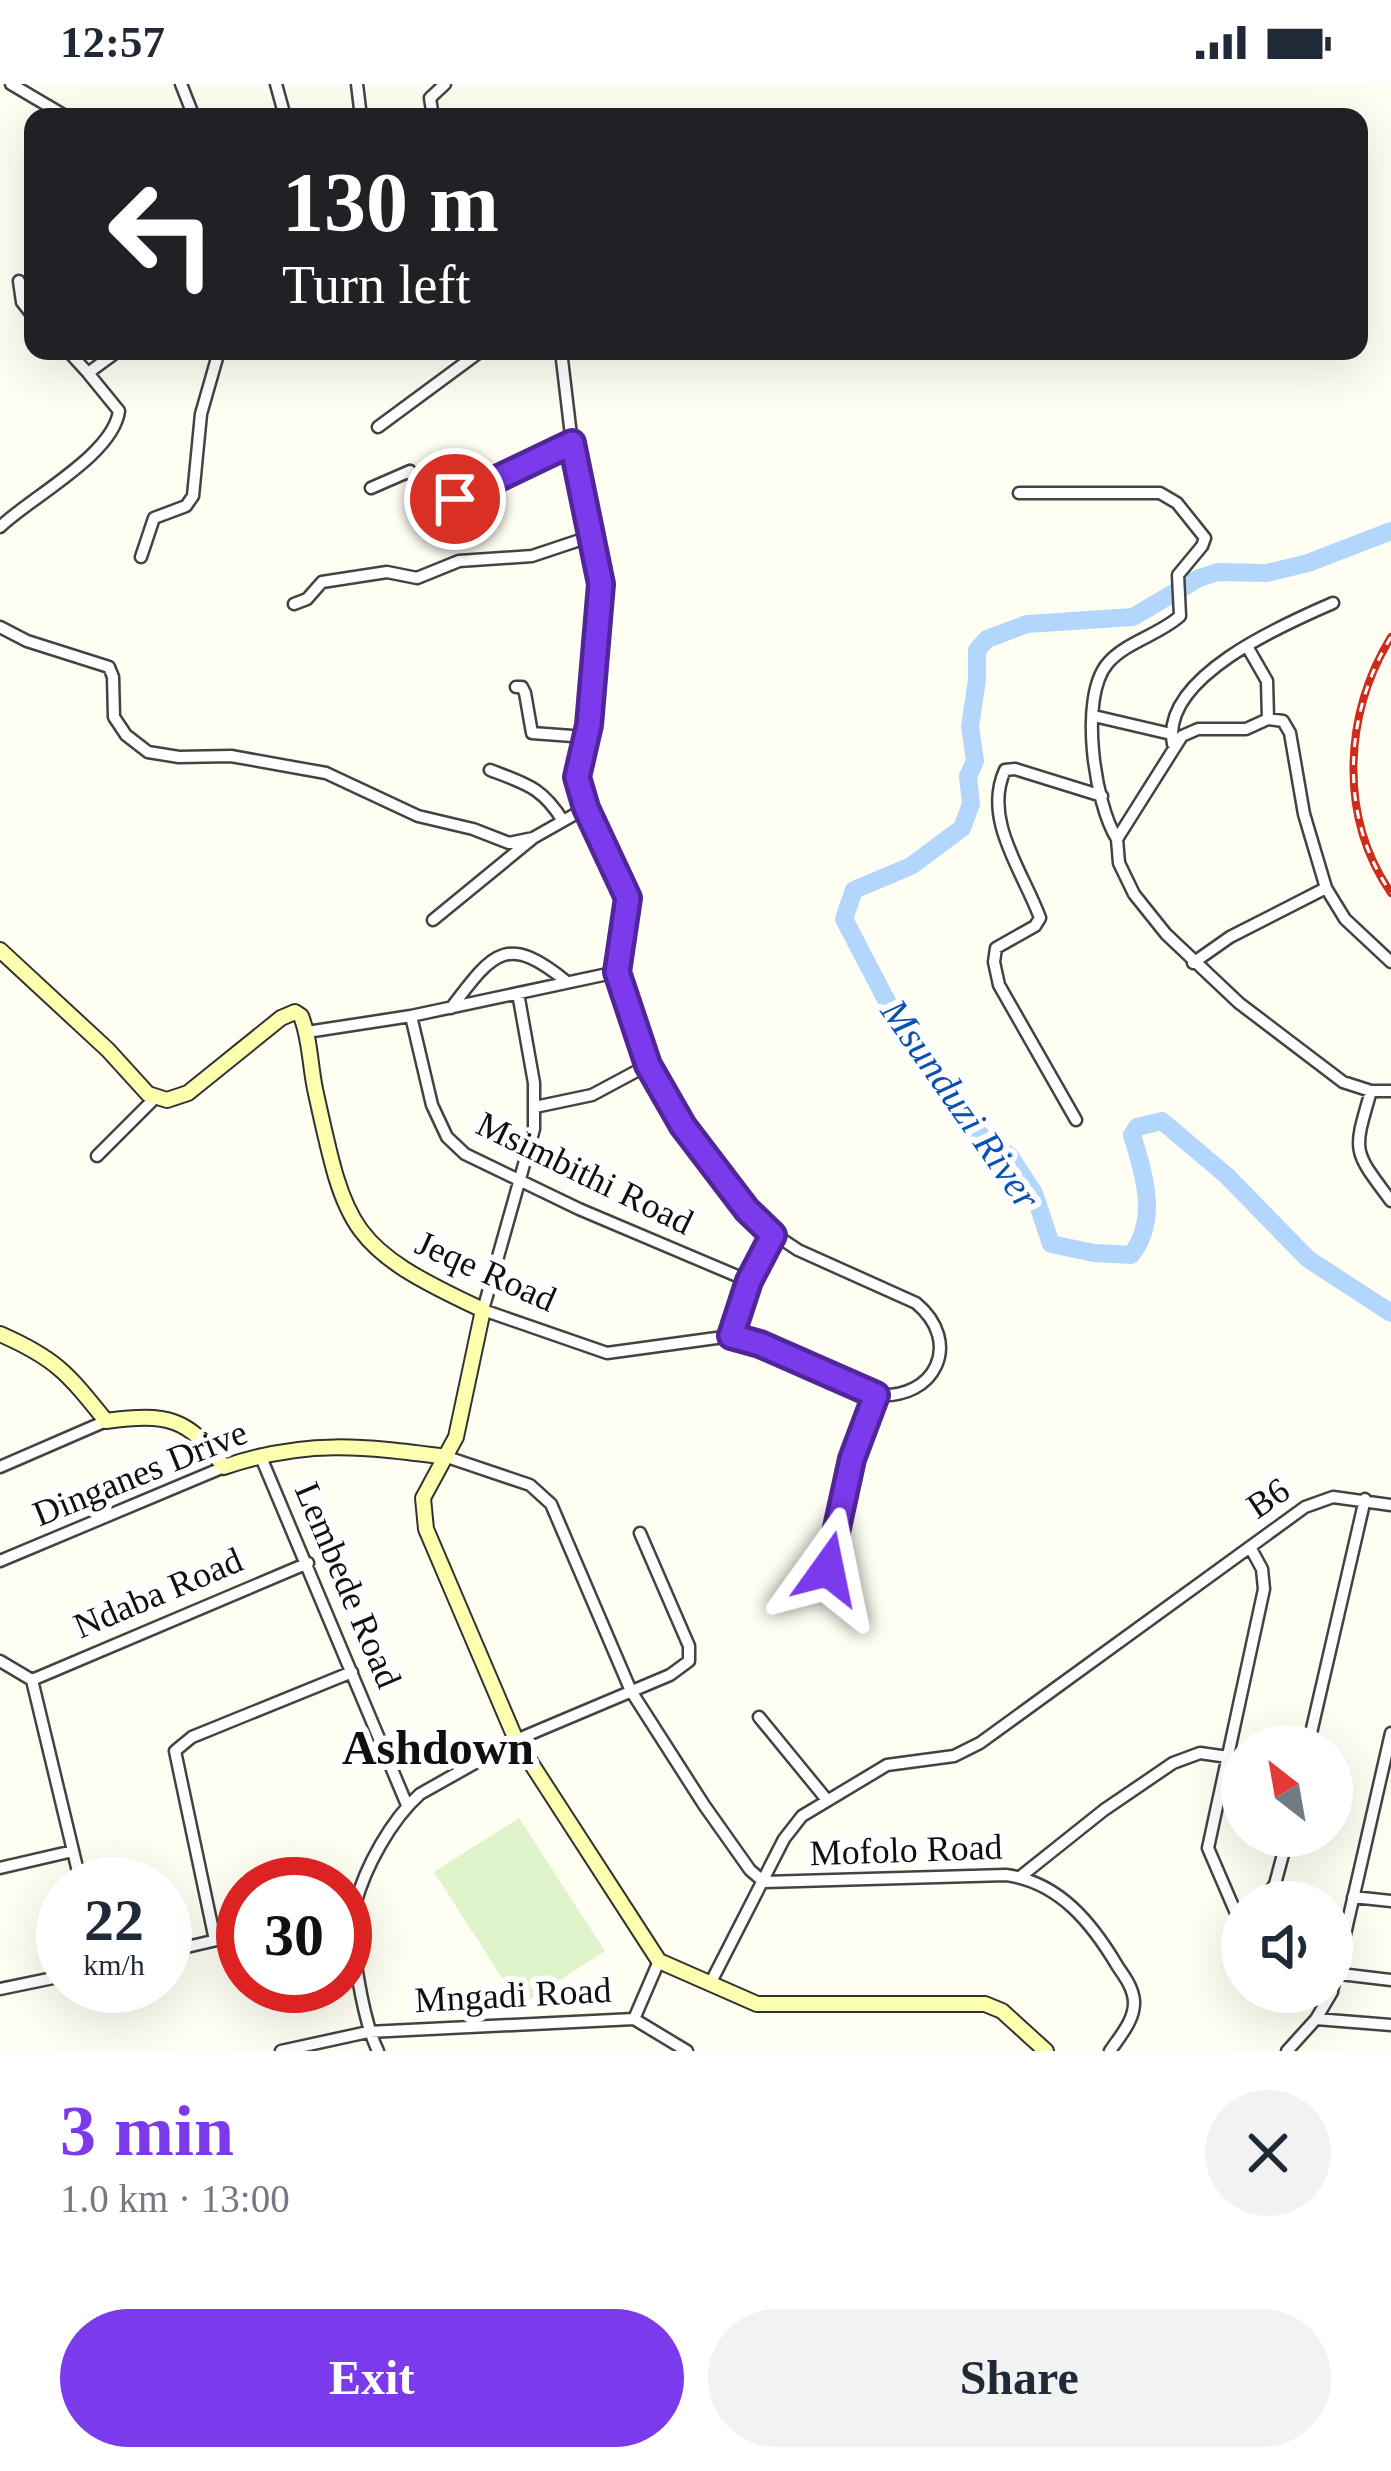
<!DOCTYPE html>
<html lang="en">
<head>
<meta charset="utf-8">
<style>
	:root { --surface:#fff; --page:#f2f2f3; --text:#1f2937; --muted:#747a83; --accent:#7c3aed }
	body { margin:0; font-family:Georgia,serif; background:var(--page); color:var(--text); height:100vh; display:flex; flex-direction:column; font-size:45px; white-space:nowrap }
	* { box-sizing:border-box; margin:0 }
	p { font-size:39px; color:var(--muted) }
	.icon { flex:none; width:66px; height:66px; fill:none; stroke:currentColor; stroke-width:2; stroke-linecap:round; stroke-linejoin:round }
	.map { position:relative; height:1967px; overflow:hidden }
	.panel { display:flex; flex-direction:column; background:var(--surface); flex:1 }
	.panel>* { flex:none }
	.top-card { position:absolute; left:24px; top:24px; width:1344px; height:252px; border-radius:24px; box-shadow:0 12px 48px #0002; background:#202124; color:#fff; overflow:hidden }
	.needle { width:78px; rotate:329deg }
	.tools { position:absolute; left:1221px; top:1641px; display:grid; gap:24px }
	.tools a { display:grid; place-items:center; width:132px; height:132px; border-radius:50%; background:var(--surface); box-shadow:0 12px 48px #0002; font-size:60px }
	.speed { position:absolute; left:36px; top:1773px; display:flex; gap:24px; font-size:60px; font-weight:700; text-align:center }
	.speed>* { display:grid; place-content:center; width:156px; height:156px; border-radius:50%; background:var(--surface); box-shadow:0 12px 48px #0002; line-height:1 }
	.speed small { font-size:30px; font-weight:400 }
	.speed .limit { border:18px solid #d22; background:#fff; color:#111 }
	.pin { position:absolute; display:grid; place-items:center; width:102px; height:102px; color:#fff; margin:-51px; border:6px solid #fff; border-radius:50%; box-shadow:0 3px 12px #0007 }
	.me { position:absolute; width:132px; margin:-66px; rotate:12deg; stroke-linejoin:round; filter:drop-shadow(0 0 9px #0008) }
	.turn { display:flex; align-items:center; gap:42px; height:252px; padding:0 60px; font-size:54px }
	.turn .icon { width:156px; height:156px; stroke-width:2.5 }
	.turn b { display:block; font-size:84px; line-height:102px }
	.round { display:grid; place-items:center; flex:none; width:126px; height:126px; border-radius:63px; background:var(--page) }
	.head { display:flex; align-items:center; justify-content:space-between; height:204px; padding:0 60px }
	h1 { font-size:72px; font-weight:700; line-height:90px; color:var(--accent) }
	.cta { display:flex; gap:24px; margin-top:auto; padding:24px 60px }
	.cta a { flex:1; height:138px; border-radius:72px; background:var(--accent); color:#fff; font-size:48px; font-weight:700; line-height:138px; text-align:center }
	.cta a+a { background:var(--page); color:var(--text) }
	.status { display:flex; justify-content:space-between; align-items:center; height:84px; padding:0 60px; background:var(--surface); direction:ltr }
	.status svg { height:33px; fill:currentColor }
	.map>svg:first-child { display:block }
	.pitch { fill:#e0f4cb }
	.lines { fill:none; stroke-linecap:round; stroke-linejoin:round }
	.river { stroke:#b2d6fc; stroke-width:18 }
	.street-casing { stroke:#434343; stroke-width:15 }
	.secondary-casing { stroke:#323232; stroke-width:18 }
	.street { stroke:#fff; stroke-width:10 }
	.secondary { stroke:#fcffae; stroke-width:14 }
	.rail-casing { stroke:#ce2b1a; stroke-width:8 }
	.rail { stroke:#fff; stroke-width:3; stroke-dasharray:9; stroke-linecap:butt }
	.route-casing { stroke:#51269a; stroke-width:30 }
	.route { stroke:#7c3aed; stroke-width:21 }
	.labels { text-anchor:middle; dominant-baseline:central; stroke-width:12; stroke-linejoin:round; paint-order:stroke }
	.street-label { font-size:36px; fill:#101010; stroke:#fff }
	.water-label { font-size:39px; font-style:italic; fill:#0c51af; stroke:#fff }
	.district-label { font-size:48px; font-weight:bold; fill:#101010; stroke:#fff }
</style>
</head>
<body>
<div class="status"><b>12:57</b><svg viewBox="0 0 49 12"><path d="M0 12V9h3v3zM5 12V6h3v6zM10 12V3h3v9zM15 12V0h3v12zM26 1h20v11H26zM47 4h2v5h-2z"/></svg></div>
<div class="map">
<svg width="1391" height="1967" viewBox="0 0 1391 1967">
	<rect width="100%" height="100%" fill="#fffef3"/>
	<path class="pitch" d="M519 1734 605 1867 520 1922 434 1788Z"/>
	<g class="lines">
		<path class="river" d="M1391 447 1308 479 1267 489 1218 488 1199 494 1133 533 1027 540 987 555 977 566V596L970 642 975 677 968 692 971 720 962 744 911 782 854 806 844 835 903 948 917 961 979 1050 1009 1071 1034 1109 1051 1160 1094 1169 1131 1171C1159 1136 1144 1090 1132 1051L1137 1043 1162 1037 1227 1092 1308 1175 1391 1229"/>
		<defs>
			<path id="street" d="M11 0 67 33
				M181 0 194 33
				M276 0 285 33
				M357 0 361 33
				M433 33 430 14 445 0
				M19 197 22 218 33 232
				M68 267 88 289 118 267
				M561 267 577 402 600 486 589 641 577 693 586 724 628 814 617 888 643 967 698 1064 765 1144 798 1166 916 1219C963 1258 936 1316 876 1311L852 1375 828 1485
				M378 343 481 267
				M371 404 410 387 438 424 571 359
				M1019 409H1160L1177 419 1205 454 1202 462 1178 491 1180 532C1159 551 1126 558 1108 579 1078 613 1095 721 1117 755
				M0 443C31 413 113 371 119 327L88 289
				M141 473 154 434 186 422 193 412 201 330 219 267
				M294 520 307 515 322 498 387 488 417 494 459 477 532 472 592 452
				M0 543 27 557 109 583 113 593 114 633 126 651 148 668 179 673 231 672 326 689 418 732 473 745 509 759 533 754 586 724
				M1248 564 1267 597 1268 635
				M516 603H522L525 609 532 649 586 653
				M1094 632 1171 650
				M1173 660C1160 594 1282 541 1333 519
				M490 686C526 700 542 703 563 737
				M433 836 532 755
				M1391 878 1345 835 1326 804 1304 730 1290 649 1283 637 1268 635 1246 645H1198L1182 652 1117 755 1119 779 1134 810 1166 850 1239 919 1343 998 1371 1007H1391
				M1193 879 1230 853 1326 804
				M518 909 534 999V1045L483 1226 607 1269 731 1252 748 1255 876 1311
				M451 924C493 869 506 848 567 898
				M411 932 432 1021 447 1053 465 1070 579 1125 749 1197
				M307 948 411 932 617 888
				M1371 1007C1353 1069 1352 1065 1391 1117
				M535 1023 592 1011 648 981
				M1076 1036 999 901 994 878 996 864 1035 842 1040 834C1024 789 982 736 1005 686L1015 685 1102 712
				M97 1072 155 1014
				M731 1252 749 1197 773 1151
				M260 1371 407 1721
				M447 1373 530 1401 551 1420 631 1607 704 1721 750 1786 764 1798
				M0 1383 106 1337
				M0 1477 224 1383
				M0 1577 32 1596
				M32 1596 308 1479
				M32 1596 81 1800
				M759 1633 827 1716
				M1308 1662 1365 1415
				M0 1784 73 1767
				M1020 1793 1104 1726 1173 1679 1200 1669 1228 1673
				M764 1798 1006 1791C1059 1798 1092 1839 1118 1883 1125 1893 1133 1904 1134 1917 1135 1936 1120 1952 1110 1967
				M1353 1813 1391 1817
				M1263 1818 1275 1800 1288 1752
				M1242 1843 1208 1764 1264 1505 1262 1485 1250 1463
				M215 1856 175 1667 192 1653 352 1588
				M165 1868 243 1850
				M1332 1889 1391 1896
				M710 1900 784 1755 802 1732 887 1681 954 1672 980 1659 1305 1423 1333 1413 1391 1421
				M0 1905 63 1892
				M1332 1907 1391 1649
				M634 1935 659 1877
				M634 1935 687 1967
				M1316 1935 1391 1941
				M281 1967 368 1948 634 1935
				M378 1967C364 1939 347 1852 355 1821 365 1783 391 1736 420 1710L516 1656 670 1591 689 1577V1562L640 1449
				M1287 1967 1316 1935 1332 1908"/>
			<path id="secondary" d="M0 866 108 966 148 1010 167 1016 188 1009 281 934 295 928 301 932C310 954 310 981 315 1005 346 1147 348 1163 483 1226L456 1353 423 1414 426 1445 516 1656 659 1877 757 1920H985L1002 1927 1046 1967
				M0 1250C57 1275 68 1290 106 1337 167 1329 188 1333 224 1383 306 1355 363 1362 447 1373"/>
		</defs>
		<use href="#street" class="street-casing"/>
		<use href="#secondary" class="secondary-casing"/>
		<use href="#street" class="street"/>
		<use href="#secondary" class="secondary"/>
		<defs>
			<path id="rail" d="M1391 553C1344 630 1338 732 1391 809"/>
		</defs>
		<use href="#rail" class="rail-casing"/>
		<use href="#rail" class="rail"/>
	</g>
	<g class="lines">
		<defs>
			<path id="route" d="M455 415 572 359 601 500 589 641 577 693 586 724 628 814 617 888 648 981 683 1042 747 1126 773 1151 749 1197 731 1252 760 1260 876 1311 852 1375 828 1485"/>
		</defs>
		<use href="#route" class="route-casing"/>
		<use href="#route" class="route"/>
	</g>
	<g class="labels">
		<g class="street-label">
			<text transform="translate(585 1089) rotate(26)">Msimbithi Road</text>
			<text transform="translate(486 1187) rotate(24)">Jeqe Road</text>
			<text transform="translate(140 1389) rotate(-22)">Dinganes Drive</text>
			<text transform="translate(1268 1414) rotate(-34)">B6</text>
			<text transform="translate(348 1501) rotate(67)">Lembede Road</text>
			<text transform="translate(158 1509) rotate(-23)">Ndaba Road</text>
			<text transform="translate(906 1766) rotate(-2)">Mofolo Road</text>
			<text transform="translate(513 1911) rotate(-3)">Mngadi Road</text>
		</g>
		<g class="water-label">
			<text transform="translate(961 1020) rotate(55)">Msunduzi River</text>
		</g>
		<g class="district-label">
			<text x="438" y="1663">Ashdown</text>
		</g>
	</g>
</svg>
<div class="tools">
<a><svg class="needle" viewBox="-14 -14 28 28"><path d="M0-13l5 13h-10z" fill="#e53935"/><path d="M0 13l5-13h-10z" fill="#747a83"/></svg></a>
<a><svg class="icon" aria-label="sound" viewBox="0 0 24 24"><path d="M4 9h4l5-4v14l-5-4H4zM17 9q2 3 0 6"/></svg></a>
</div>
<div class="speed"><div>22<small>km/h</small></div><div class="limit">30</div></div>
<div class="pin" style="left:455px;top:415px;background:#d93025"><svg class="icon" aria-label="arrive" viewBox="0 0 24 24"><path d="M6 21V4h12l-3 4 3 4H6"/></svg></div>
<svg class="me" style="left:828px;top:1485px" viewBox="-20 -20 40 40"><path d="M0-17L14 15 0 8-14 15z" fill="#7c3aed" stroke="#fff" stroke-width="4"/></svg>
<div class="top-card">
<div class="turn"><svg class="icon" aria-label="left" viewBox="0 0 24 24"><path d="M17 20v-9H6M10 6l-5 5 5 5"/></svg><div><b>130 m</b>Turn left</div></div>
</div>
</div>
<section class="panel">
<div class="head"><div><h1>3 min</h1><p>1.0 km · 13:00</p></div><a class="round"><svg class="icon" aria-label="close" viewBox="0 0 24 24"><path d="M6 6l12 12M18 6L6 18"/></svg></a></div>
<div class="cta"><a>Exit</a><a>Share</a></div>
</section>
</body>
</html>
